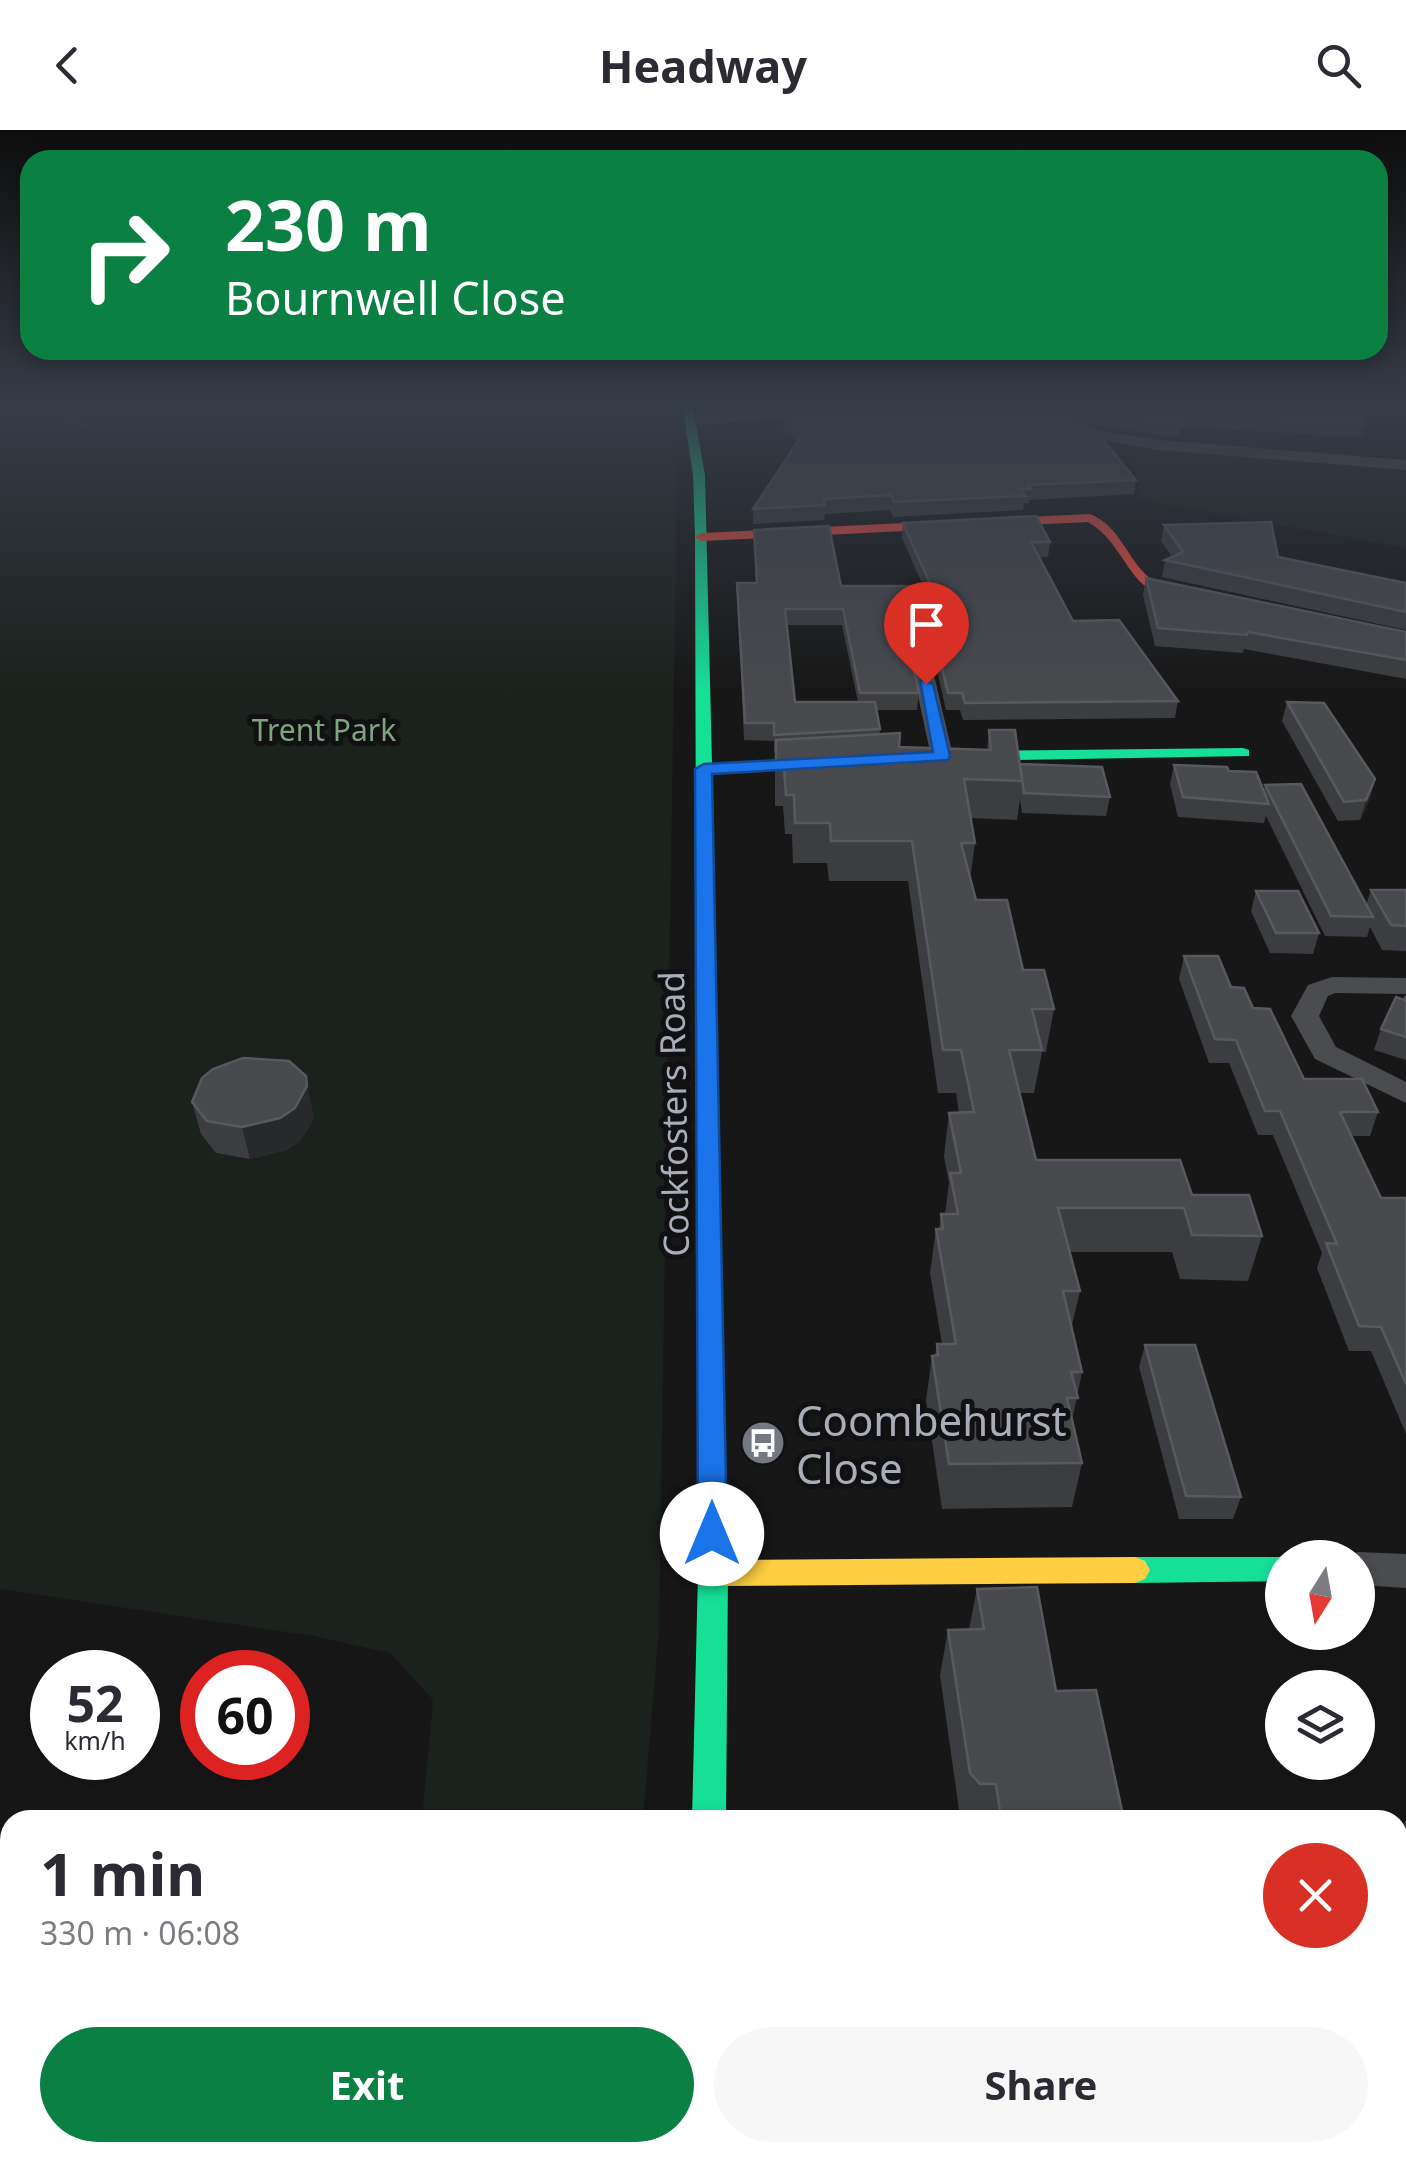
<!DOCTYPE html>
<html lang="en">
<head>
<meta charset="utf-8">
<style>
	:root { --surface:#fff; --page:#f7f7f7; --text:#2b2b33; --muted:#7c7c81; --accent:#0b8043 }
	body { margin:0; font-family:"Noto Sans",sans-serif; background:var(--page); color:var(--text); height:100vh; display:flex; flex-direction:column; font-size:38px; white-space:nowrap }
	* { box-sizing:border-box; margin:0 }
	p { font-size:32px; color:var(--muted) }
	.icon { flex:none; width:55px; height:55px; fill:none; stroke:currentColor; stroke-width:2; stroke-linecap:round; stroke-linejoin:round }
	.map { position:relative; flex:1; overflow:hidden }
	.details { position:absolute; left:0px; top:1680px; width:1408px; height:352px; display:flex; flex-direction:column; background:var(--surface); border-radius:30px 30px 0 0; box-shadow:0 5px 15px #0003 }
	.details>* { flex:none }
	.banner { position:absolute; left:20px; top:20px; width:1368px; height:210px; border-radius:30px; box-shadow:0 5px 15px #0003; background:#0b8043; color:#fff; overflow:hidden }
	.needle { width:65px; rotate:191deg }
	.fabs { position:absolute; left:1265px; top:1410px; display:grid; gap:20px }
	.fabs a { display:grid; place-items:center; width:110px; height:110px; border-radius:50%; background:var(--surface); box-shadow:0 5px 15px #0003; font-size:50px }
	.speed { position:absolute; left:30px; top:1520px; display:flex; gap:20px; font-size:50px; font-weight:700; text-align:center }
	.speed>* { display:grid; place-content:center; width:130px; height:130px; border-radius:50%; background:var(--surface); box-shadow:0 5px 15px #0003; line-height:1 }
	.speed small { font-size:25px; font-weight:400 }
	.speed .limit { border:15px solid #d22; background:#fff; color:#111 }
	.pin { position:absolute; display:grid; place-items:center; width:85px; height:85px; color:#fff; margin:-102px -42px; border-radius:50% 50% 50% 0; rotate:-45deg; box-shadow:0 0 10px #0007 }
	.pin .icon { rotate:45deg }
	.me { position:absolute; width:110px; margin:-55px; rotate:0deg; stroke-linejoin:round; filter:drop-shadow(0 0 8px #0008) }
	.turn { display:flex; align-items:center; gap:35px; height:210px; padding:0 40px; font-size:45px }
	.turn .icon { width:130px; height:130px; stroke-width:2.5 }
	.turn b { display:block; font-size:70px; line-height:85px }
	.round { display:grid; place-items:center; flex:none; width:105px; height:105px; border-radius:52px; background:var(--page) }
	.summary { display:flex; align-items:center; justify-content:space-between; height:170px; padding:0 40px }
	h1 { font-size:60px; font-weight:700; line-height:75px }
	.primary-button { display:flex; gap:20px; margin-top:auto; padding:20px 40px }
	.primary-button a { flex:1; height:115px; border-radius:60px; background:var(--accent); color:#fff; font-size:40px; font-weight:700; line-height:115px; text-align:center }
	.primary-button a+a { background:var(--page); color:var(--text) }
	header { display:flex; justify-content:space-between; align-items:center; height:130px; padding:0 40px; background:var(--surface); font-size:45px; font-weight:700 }
	.map>svg:first-child { display:block }
	.green { fill:#1b211c }
	.lines { fill:none; stroke-linecap:round; stroke-linejoin:round }
	.stream { stroke:#2a3239; stroke-width:6 }
	.street { fill:#4b4c50; fill-rule:evenodd }
	.fast { fill:#16e098; fill-rule:evenodd }
	.slow { fill:#ffcf43; fill-rule:evenodd }
	.jam { fill:#f24e42; fill-rule:evenodd }
	.wall { fill:#3c3d40; fill-rule:evenodd }
	.shaded-wall { fill:#28292a }
	.building { fill:#48494d; stroke:#57595e; stroke-width:2.5 }
	.route { fill:#1a73e8; stroke:#114b97; stroke-width:2.5 }
	.labels { text-anchor:middle; dominant-baseline:central; stroke-width:10; stroke-linejoin:round; paint-order:stroke }
	.far-park-label { font-size:30px; fill:#7fa381; stroke:#111113 }
	.street-label { font-size:35px; fill:#a8adb8; stroke:#111113 }
	.near-poi-label { font-size:42px; fill:#a8adb8; stroke:#111113; text-anchor:start }
</style>
</head>
<body>
<header><svg class="icon" aria-label="back" viewBox="0 0 24 24"><path d="M15 5l-7 7 7 7"/></svg>Headway<svg class="icon" aria-label="search" viewBox="0 0 24 24"><circle cx="10" cy="10" r="6"/><path d="M15 15l6 6"/></svg></header>
<div class="map">
<svg width="1406" height="2031" viewBox="0 0 1406 2031">
	<rect width="100%" height="100%" fill="#171717"/>
	<path class="green" d="M0 278H668L676 301 677 356 659 1499 643 1690H422L433 1570 390 1523 313 1506 0 1459Z
		M1131 316 1406 338V418L1142 370Z
		M390 2023V2022L614 2023 613 2031H390Z"/>
	<g class="lines">
		<path class="stream" d="M35 278 84 295"/>
		<path class="street" d="M786 278H838L831 282 692 296 685 292 692 288Z
			M1006 278H1028L1090 299 1159 310 1406 330V340L1159 320 1082 306Z
			M917 509 927 515 953 626 942 633 931 626 907 515Z
			M1332 847 1406 848V864L1335 863 1328 866 1319 886 1336 917 1406 952V973L1315 929 1291 886 1308 855Z
			M1358 1422 1406 1424V1458L1358 1455V1428H1344Z"/>
		<path class="fast" d="M683 278H693L705 345 712 634 833 627 841 632 833 637 712 643 728 1443 726 1690H692L698 1443 695 407 693 345Z
			M1243 618 1249 620V626L964 631 956 626 964 621Z
			M1135 1427H1282L1285 1428 1282 1451 1135 1453 1125 1449 1120 1440 1125 1431Z
			M669 2022H707L706 2031H668Z"/>
		<path class="slow" d="M1135 1427 1145 1431 1150 1440 1145 1449 1135 1453 713 1456 703 1452 698 1443 703 1434 713 1430Z"/>
		<path class="jam" d="M1090 384C1123 397 1128 436 1157 453 1172 461 1189 461 1205 464V470C1125 478 1134 419 1088 392L701 411 695 407 701 403Z"/>
	</g>
	<path class="wall" d="M1040 278H1391L1390 285H1361L1364 294 1361 307 1181 297 1179 307 1091 295Z
		M784 284 1136 350 1134 364 1029 370V373H1024L1023 380 893 387 890 380 825 384 824 390 753 394V379L798 311 783 297Z
		M903 393 1050 412 1048 427H1039L1073 491 1178 571 1175 588 963 590 960 580H946L931 514 919 506 908 513 919 563 917 580H877L880 604 899 617 987 620 989 600 1020 635 1110 667 1106 686 1022 683 1020 669 1017 690 971 688 975 713 970 750 976 770 1023 840 1054 879 1046 922H1042L1034 963H1020L1036 1030 1192 1065 1262 1106 1248 1151 1180 1149 1172 1122H1070L1080 1161 1071 1199 1082 1242 1072 1291 1082 1333 1072 1377 942 1379 926 1270 932 1226H935L937 1214H942L930 1143 936 1099H939L941 1084H945L949 1053 944 1026 949 983H959L956 963H938L908 751H829L827 733H793L792 704H785L783 676H775V622H774V611L744 610 737 453H756L754 400 841 456H923L902 408ZM787 495H842L858 572H795Z
		M1164 395 1278 427 1406 453V500L1162 447 1165 430 1172 427 1161 411Z
		M1146 448 1406 502V549L1244 519 1243 523 1155 516 1143 465Z
		M1287 572 1375 649 1370 668 1360 690 1338 691 1282 591Z
		M1174 635 1229 641 1264 661 1265 655 1366 775 1371 760H1406V821L1382 820 1370 797 1367 807 1325 806 1266 686 1264 693 1178 687 1170 654Z
		M1256 761 1319 803 1313 824 1270 823 1251 781Z
		M1184 826 1231 857 1253 878 1304 949 1378 982 1370 1006H1351L1381 1068H1406V1304L1371 1221H1349L1317 1138 1322 1123 1273 1005H1258L1229 933H1209L1179 849Z
		M1406 866V930L1374 920 1381 899Z
		M192 972 314 988 301 1010 287 1020 250 1029 216 1023 201 1004Z
		M1145 1215 1241 1367 1233 1389H1179L1139 1237Z
		M977 1459 1056 1561 1124 1690H963L960 1687 940 1545 948 1500 969 1499Z
		M1406 1690V1713L1401 1699Z"/>
	<path class="shaded-wall" d="M920 490 919 506 903 516 905 500Z
		M1375 649 1370 668 1360 690 1366 670Z
		M306 946 314 988 301 1010 287 1020 250 1029 242 997Z"/>
	<path class="building" d="M831 278H1036L1093 298 1136 350 1028 355 1031 359H1021L1025 366 894 372 891 365 824 369 825 375 753 379 804 302 784 284Z
		M1082 278H1359L1364 294 1182 283V293L1093 282Z
		M1036 386 1050 412H1031L1073 491 1119 490 1178 571 965 573 962 563H948L932 498 920 490 905 500 919 563H860L843 479H785L795 572H875L880 599 774 605V593H745L737 453H757L754 400 829 396 841 456H931L903 393Z
		M1271 392 1278 427 1406 453V482L1165 430 1183 422 1164 395Z
		M1146 448 1406 502V530L1248 502 1247 505 1158 498Z
		M1287 572 1324 573 1375 649 1366 670 1344 672Z
		M989 600H1015L1022 651 964 649 975 713H961L976 770H1007L1023 840H1044L1054 879H1032L1042 920H1009L1036 1030H1180L1192 1065H1249L1262 1106 1192 1105 1184 1078H1058L1080 1161H1063L1082 1242H1071L1078 1268H1067L1082 1333 949 1334 932 1226 938 1225 937 1214H956L936 1099H943L941 1084H958L950 1043H961L949 983 974 982 961 920H943L912 711H831L830 693H795L794 665H786L784 638H776V610L900 603 899 617 991 620Z
		M1020 634 1102 637 1110 667 1024 663Z
		M1174 635 1227 637 1229 641 1256 642 1269 674 1183 667Z
		M1301 654 1373 787 1331 786 1265 655Z
		M1371 760H1406V796L1391 795Z
		M1256 761H1298L1319 803H1276Z
		M1184 826H1218L1231 857 1244 858 1253 878 1270 879 1304 949H1362L1378 982H1340L1381 1068H1406V1254L1381 1197 1359 1196 1326 1113 1337 1114 1280 981H1265L1236 910 1215 909Z
		M1406 866V907L1381 899 1396 867 1404 870Z
		M243 928 289 931 306 946 307 956 295 978 280 988 242 997 207 991 192 972 202 948 213 939Z
		M1145 1215H1195L1241 1367 1186 1366Z
		M1037 1457 1056 1561 1096 1560 1124 1690H1037V1686L1001 1688 996 1654H980L970 1643 948 1500 984 1499 977 1459Z
		M1041 2022H1122L1192 2031H1033Z"/>
	<linearGradient id="sky" x2="0" y2="1"><stop stop-color="#0d0d0d"/><stop offset="0.49" stop-color="#363c47"/><stop offset="1" stop-color="#363c47" stop-opacity="0"/></linearGradient>
	<rect width="1406" height="563" fill="url(#sky)"/>
	<path class="route" d="M920 550 933 554 950 626 948 630 712 644 727 1404 723 1412 712 1416 702 1412 698 1404 695 639 704 634 933 622Z"/>
	<defs>
		<symbol id="bus-disc" viewBox="-11 -11 22 22"><circle r="9.5" fill="#757880" stroke="#111113"/><path d="M-5-6H5V4H4V6H2V4H-2V6H-4V4H-5ZM-3.5-4V0h7V-4ZM-3.5 1.2v1.5H-2V1.2ZM2 1.2v1.5H3.5V1.2Z" fill="#fff"/></symbol>
	</defs>
	<g fill-rule="evenodd">
		<use href="#bus-disc" x="738" y="1288" width="50" height="50"/>
	</g>
	<g class="labels">
		<g class="far-park-label">
			<text x="324" y="599">Trent Park</text>
		</g>
		<g class="street-label">
			<text transform="translate(673 984) rotate(-91)">Cockfosters Road</text>
		</g>
		<g class="near-poi-label">
			<text x="796" y="1289">Coombehurst<tspan x="796" dy="48">Close</tspan></text>
		</g>
	</g>
</svg>
<div class="fabs">
<a><svg class="needle" viewBox="-14 -14 28 28"><path d="M0-13l5 13h-10z" fill="#e53935"/><path d="M0 13l5-13h-10z" fill="#7c7c81"/></svg></a>
<a><svg class="icon" aria-label="layers" viewBox="0 0 24 24"><path d="M12 4l9 5-9 5-9-5zM3 14l9 5 9-5"/></svg></a>
</div>
<div class="speed"><div>52<small>km/h</small></div><div class="limit">60</div></div>
<div class="pin" style="left:926px;top:554px;background:#d93025"><svg class="icon" aria-label="arrive" viewBox="0 0 24 24"><path d="M6 21V4h12l-3 4 3 4H6"/></svg></div>
<svg class="me" style="left:712px;top:1404px" viewBox="-20 -20 40 40"><circle r="19" fill="#fff"/><path d="M0-13L10 11 0 6-10 11z" fill="#1a73e8"/></svg>
<div class="banner">
<div class="turn"><svg class="icon" aria-label="right" viewBox="0 0 24 24"><path d="M7 20v-9h11M14 6l5 5-5 5"/></svg><div><b>230 m</b>Bournwell Close</div></div>
</div>
<section class="details">
<div class="summary"><div><h1>1 min</h1><p>330 m · 06:08</p></div><a class="round" style="background:#d93025;color:#fff"><svg class="icon" aria-label="close" viewBox="0 0 24 24"><path d="M6 6l12 12M18 6L6 18"/></svg></a></div>
<div class="primary-button"><a>Exit</a><a>Share</a></div>
</section>
</div>
</body>
</html>
